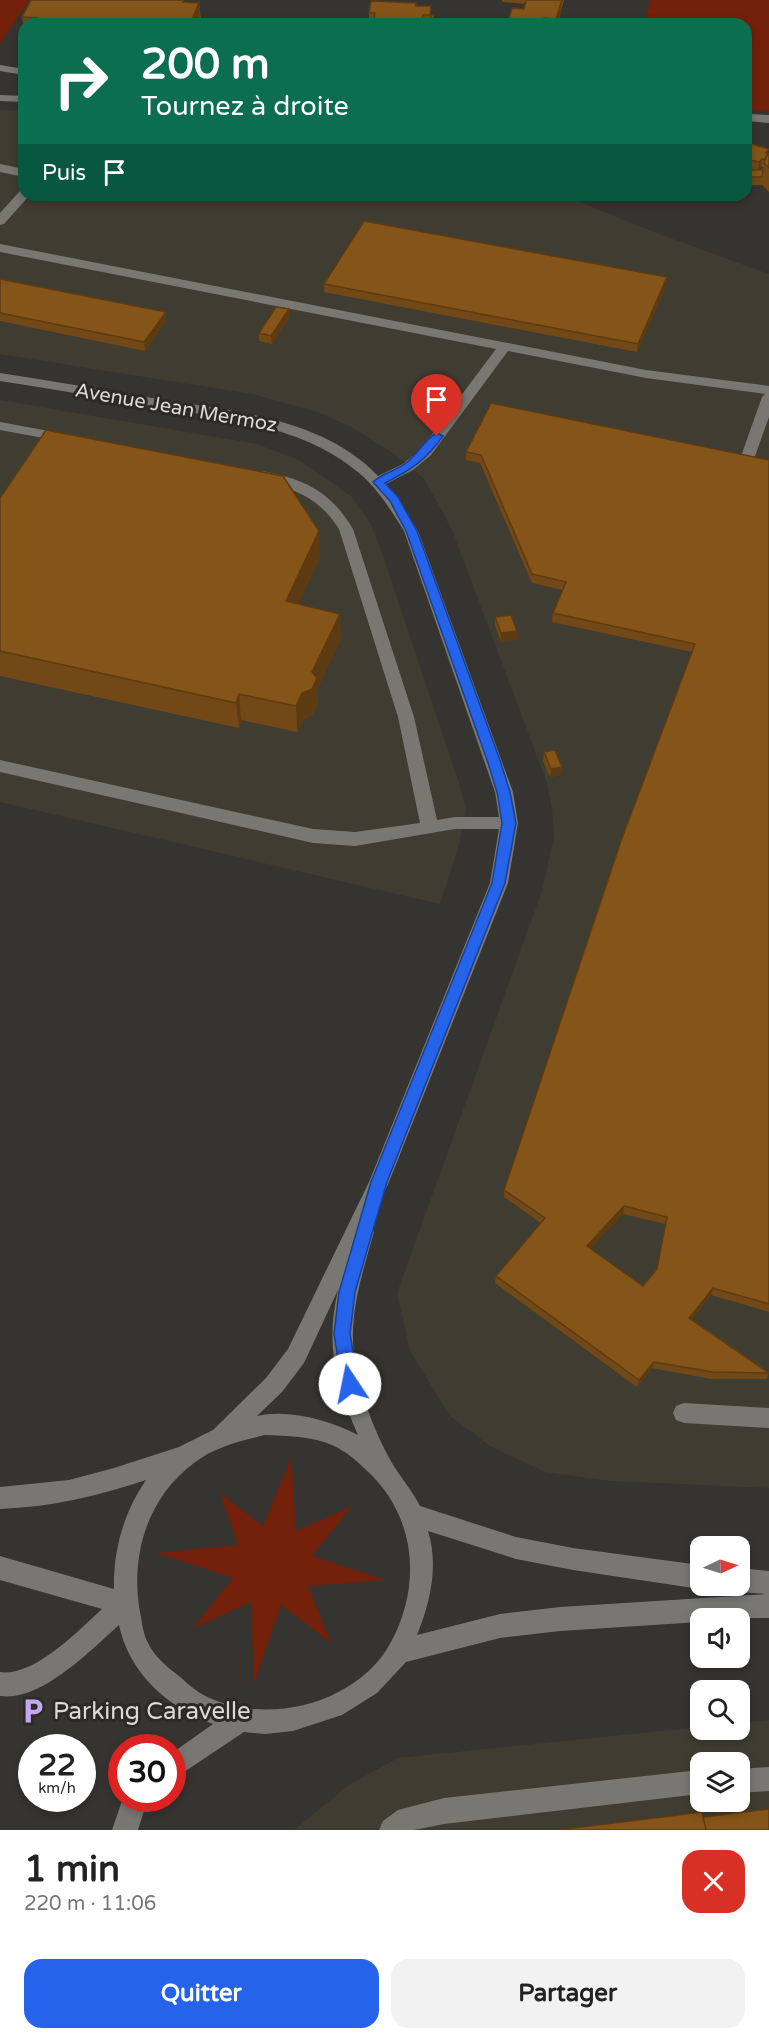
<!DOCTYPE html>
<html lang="fr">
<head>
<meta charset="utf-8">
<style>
	:root { --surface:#fff; --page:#f2f2f2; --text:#222; --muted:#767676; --accent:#2563eb }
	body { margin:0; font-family:"Varela Round",sans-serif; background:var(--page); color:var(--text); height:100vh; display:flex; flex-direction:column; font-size:22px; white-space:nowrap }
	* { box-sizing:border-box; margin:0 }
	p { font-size:20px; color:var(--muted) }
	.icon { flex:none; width:33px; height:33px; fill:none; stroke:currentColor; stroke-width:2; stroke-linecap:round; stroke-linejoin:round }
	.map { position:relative; height:1830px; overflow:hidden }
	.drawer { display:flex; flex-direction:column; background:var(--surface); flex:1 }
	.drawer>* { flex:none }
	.guide { position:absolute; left:18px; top:18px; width:734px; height:183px; border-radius:18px; box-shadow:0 3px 9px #0003; background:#0b6e4f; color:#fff; overflow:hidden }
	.needle { width:39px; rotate:86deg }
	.tools { position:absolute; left:690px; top:1536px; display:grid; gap:12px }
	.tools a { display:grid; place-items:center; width:60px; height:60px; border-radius:12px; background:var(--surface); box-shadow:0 3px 9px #0003; font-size:30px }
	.speed { position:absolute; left:18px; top:1734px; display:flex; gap:12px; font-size:30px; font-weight:700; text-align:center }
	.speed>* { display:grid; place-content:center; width:78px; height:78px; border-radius:50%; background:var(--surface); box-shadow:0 3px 9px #0003; line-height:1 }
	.speed small { font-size:15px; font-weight:400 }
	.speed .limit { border:9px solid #d22; background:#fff; color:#111 }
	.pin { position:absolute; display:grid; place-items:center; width:51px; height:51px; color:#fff; margin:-62px -26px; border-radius:50% 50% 50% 0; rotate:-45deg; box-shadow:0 0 6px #0007 }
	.pin .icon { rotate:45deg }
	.me { position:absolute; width:66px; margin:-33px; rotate:349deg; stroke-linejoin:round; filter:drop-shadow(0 0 4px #0008) }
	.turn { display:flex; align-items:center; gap:21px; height:126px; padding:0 24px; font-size:27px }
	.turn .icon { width:78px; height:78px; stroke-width:2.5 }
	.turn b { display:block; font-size:42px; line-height:51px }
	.then { display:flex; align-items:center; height:57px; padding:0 24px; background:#0003; gap:12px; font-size:22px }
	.round { display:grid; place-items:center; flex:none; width:63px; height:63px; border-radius:18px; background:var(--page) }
	.headline { display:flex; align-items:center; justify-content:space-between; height:102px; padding:0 24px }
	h1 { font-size:36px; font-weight:800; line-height:45px }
	.cta { display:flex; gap:12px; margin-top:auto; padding:12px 24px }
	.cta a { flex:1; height:69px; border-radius:18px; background:var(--accent); color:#fff; font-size:24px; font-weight:800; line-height:69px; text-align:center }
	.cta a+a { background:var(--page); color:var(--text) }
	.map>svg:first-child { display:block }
	.built { fill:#3f3c32; fill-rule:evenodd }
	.green { fill:#722009 }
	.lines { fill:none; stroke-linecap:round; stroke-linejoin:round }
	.minor { fill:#787772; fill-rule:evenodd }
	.wall { fill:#724816; fill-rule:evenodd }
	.shaded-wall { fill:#5d3b12 }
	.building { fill:#855419; stroke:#5d3b12; stroke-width:1.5; fill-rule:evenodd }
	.route { fill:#2563eb; stroke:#184099; stroke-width:1.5 }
	.labels { text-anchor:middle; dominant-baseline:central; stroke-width:6; stroke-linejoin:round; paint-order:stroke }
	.street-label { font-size:20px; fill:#dadad7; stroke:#2b2a26 }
	.near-poi-label { font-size:24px; fill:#dadad7; stroke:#2b2a26; text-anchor:start }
</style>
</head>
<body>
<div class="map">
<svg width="769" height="1830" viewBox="0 0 769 1830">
	<rect width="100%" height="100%" fill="#353430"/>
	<path class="built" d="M0 110 24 111V195H563L651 231 769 274V1488L611 1481 545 1472 490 1446 450 1416 410 1351 397 1293 542 891 554 836 552 809 547 783 452 530 425 480 396 455 353 428 318 412 252 394 0 354Z
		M0 400 257 444 299 460 352 497 371 525 382 553 459 783 466 810 459 845 440 904 0 802Z
		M769 1720V1830H294L350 1784 398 1758 700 1727V1730H740V1723ZM700 1762H740V1802H700Z"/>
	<path class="green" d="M0 0H29L0 44Z
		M651 0H769V111L746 110V24H643Z
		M291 1458 296 1531 352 1506 312 1556 386 1580 308 1586 331 1643 281 1605 254 1684 251 1602 192 1629 233 1578 157 1553 238 1545 220 1493 263 1526Z"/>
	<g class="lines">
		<path class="minor" d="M0 65 24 69V75L0 71Z
			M0 95 24 96V102L0 101Z
			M746 114 769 115V123L746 121Z
			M0 164 24 169V177L0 172Z
			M24 190V195H29L28 197 4 224 0 225V213L20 191Z
			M0 244 646 370 769 386V417L754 459 747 463 740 459 762 397 765 394 646 378 508 351 431 455 413 470 386 484 395 494 418 531 513 792 518 823 508 883 389 1182 369 1225 374 1232C365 1264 354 1298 353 1331 351 1372 372 1428 392 1463 401 1478 412 1490 420 1506L516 1537 573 1548 700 1565V1586H707L700 1589 573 1570 516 1559 428 1531C439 1566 430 1603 417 1635L500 1614 560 1607 767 1594 740 1592 732 1588 731 1586H740V1568L769 1571V1618H700V1622L560 1631 500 1638 406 1662 377 1693 342 1715 293 1731 265 1734 244 1732 172 1780V1753L213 1724C168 1708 129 1673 119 1625 91 1650 41 1702 0 1696V1672C34 1677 78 1631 102 1609L0 1580V1556L114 1589C113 1550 124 1512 146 1480 98 1496 51 1507 0 1509V1487L69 1480 114 1468 179 1447 213 1430 266 1378 288 1349 369 1182 490 883 499 829H455L355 846 313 843 0 772V760L313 829 355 832 420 823 398 717 339 529C319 497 292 488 258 479L256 476 263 471C306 480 330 491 353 529L414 717 437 820 455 817H499L495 792 404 531C391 510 378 489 359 473 304 426 227 419 158 407 105 398 53 389 0 381V373C53 381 105 390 158 399 232 411 323 418 378 476L403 464 421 449 496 349 0 252ZM338 1290C325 1345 336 1385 358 1435 328 1420 290 1409 257 1416L282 1392 304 1363ZM265 1435C287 1436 311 1436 332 1445 345 1451 355 1459 365 1469 415 1513 423 1583 391 1642 359 1702 272 1725 212 1699 199 1694 189 1685 179 1676 167 1667 154 1656 148 1643 143 1634 142 1622 140 1612 130 1556 147 1498 194 1463 214 1447 240 1441 265 1435Z
			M0 422 65 434 72 438 65 442 0 430Z
			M684 1403 769 1408V1428L684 1423 676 1420 673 1413 676 1406Z
			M769 1767V1791L740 1793V1769Z
			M700 1770V1794L444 1824 414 1830H379L383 1821 398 1810 444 1798Z
			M123 1798H148L138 1830H112Z"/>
	</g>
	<path class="wall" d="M31 0H184V2L199 3 201 19 200 24H24V29L22 17Z
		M502 0H564L558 24H507L524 9 525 4 502 2Z
		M416 6 431 15H434L433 24H369V13Z
		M746 151 769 153V192L761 184V185H748L749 170H756L746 167ZM761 167H763L762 173 758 170Z
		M667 277 666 286 637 352 324 292V284Z
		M0 279 166 312V321L145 351 0 321Z
		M289 317 272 344 259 341V333Z
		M466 452 769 460V1312L711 1295 692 1319 769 1372 767 1379H711L652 1368 637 1387 495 1283 496 1276 541 1223 504 1197V1190L692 652 552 622 553 613 563 590 532 583 480 463 466 460ZM623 1214 665 1224 657 1269 643 1286 590 1249Z
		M0 498 320 557 298 604 341 639 317 689 318 703 313 714 304 719 297 732 241 720 239 728 0 676Z
		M495 617 517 631V639L501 642 495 625Z
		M544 752 562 767 561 775 550 777 543 761Z"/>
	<path class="shaded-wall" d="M562 0 561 12 558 24H556V19Z
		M199 3 200 24H190Z
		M762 159 761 167 758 170 759 162Z
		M667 277 666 286 637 352 638 344Z
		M289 309V317L272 344 271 336Z
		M166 312V321L145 351 144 342Z
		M319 531 320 557 288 627 286 601Z
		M340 614 341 639 317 689 318 703 313 714 304 719 297 732 296 706Z
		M517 631V639L501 642V633Z
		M239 694 241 720 239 728 236 703Z
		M562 767 561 775 550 777 551 769Z
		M624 1206 623 1214 586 1254 587 1246Z
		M713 1288 711 1295 687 1325 689 1318Z
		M654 1362 652 1368 637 1387 639 1380Z"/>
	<path class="building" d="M31 0H183V2L199 3 190 24H145L130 22 129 24H104L81 23 82 20 63 19 62 22 36 21 38 18 22 17Z
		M526 0H562L556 19 544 18 543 22 550 23V24H507L512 8 524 9Z
		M371 1 416 3V6H431L430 15H423L421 23 428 24H373L375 13H369Z
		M431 15H434L433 19H431Z
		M751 144 769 149 766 153 769 154 767 155 765 159H762L759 162 746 159V151Z
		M769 154V168L764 163 767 155Z
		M749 170H763L762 177H750Z
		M364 221 667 277 638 344 324 284Z
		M0 279 166 312 144 342 0 313Z
		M276 307 289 309 271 336 259 333Z
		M491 403 769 460V1304L713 1288 689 1318 769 1373 713 1372 654 1362 639 1380 496 1276 545 1218 504 1190 622 838 695 644 553 613 566 582 532 574 481 455 466 452ZM624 1206 667 1217 657 1269 643 1286 587 1246Z
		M46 430 283 476 319 531 286 601 340 614 312 672 317 678 312 689 302 693 296 706 239 694 236 703 0 651V498Z
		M511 615 517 631 501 633 495 617Z
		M555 750 562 767 551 769 544 752Z
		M769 1809V1830H706L703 1817Z
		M702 1812 706 1830H558Z"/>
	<path class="route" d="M437 433 443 436C426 460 411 470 385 483L398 497 417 531 501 763 510 792 516 823 505 883 387 1182 355 1292 350 1334 359 1384 356 1390 350 1392 345 1390 342 1384 334 1334 339 1292 371 1182 492 883 502 823 497 792 488 763 406 531 390 501 373 482C382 473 396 471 406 463 416 456 428 436 437 433Z"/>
	<defs>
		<symbol id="parking-bare" viewBox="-9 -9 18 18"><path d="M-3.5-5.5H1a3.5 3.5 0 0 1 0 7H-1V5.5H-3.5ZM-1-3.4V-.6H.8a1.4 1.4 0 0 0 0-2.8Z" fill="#c4a7f1" stroke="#2b2a26" stroke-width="2.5" paint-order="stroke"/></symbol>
	</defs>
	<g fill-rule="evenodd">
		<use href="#parking-bare" x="14" y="1692" width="38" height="38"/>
	</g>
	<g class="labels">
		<g class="street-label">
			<text transform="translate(176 408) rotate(10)">Avenue Jean Mermoz</text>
		</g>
		<g class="near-poi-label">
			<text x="53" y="1711">Parking Caravelle</text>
		</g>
	</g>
</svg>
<div class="tools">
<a><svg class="needle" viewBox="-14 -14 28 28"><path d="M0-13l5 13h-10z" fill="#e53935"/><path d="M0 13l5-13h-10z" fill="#767676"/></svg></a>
<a><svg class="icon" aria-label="sound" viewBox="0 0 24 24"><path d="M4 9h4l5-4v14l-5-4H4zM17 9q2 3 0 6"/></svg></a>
<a><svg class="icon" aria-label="search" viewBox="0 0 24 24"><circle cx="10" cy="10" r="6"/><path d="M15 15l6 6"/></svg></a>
<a><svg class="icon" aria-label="layers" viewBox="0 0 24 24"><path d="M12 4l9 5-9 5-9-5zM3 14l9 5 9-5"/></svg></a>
</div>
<div class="speed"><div>22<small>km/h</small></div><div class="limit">30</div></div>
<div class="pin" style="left:437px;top:436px;background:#d93025"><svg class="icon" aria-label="arrive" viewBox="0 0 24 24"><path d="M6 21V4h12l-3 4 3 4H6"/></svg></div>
<svg class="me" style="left:350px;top:1384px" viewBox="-20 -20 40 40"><circle r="19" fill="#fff"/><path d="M0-13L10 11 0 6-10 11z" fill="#2563eb"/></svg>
<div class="guide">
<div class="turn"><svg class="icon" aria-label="right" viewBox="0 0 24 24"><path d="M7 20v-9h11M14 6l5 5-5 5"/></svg><div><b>200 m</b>Tournez à droite</div></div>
<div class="then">Puis<svg class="icon" aria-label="arrive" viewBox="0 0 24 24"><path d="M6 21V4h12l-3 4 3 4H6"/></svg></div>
</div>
</div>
<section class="drawer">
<div class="headline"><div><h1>1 min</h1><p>220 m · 11:06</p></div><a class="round" style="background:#d93025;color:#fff"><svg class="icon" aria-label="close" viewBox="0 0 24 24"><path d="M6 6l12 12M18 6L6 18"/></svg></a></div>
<div class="cta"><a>Quitter</a><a>Partager</a></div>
</section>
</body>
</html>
